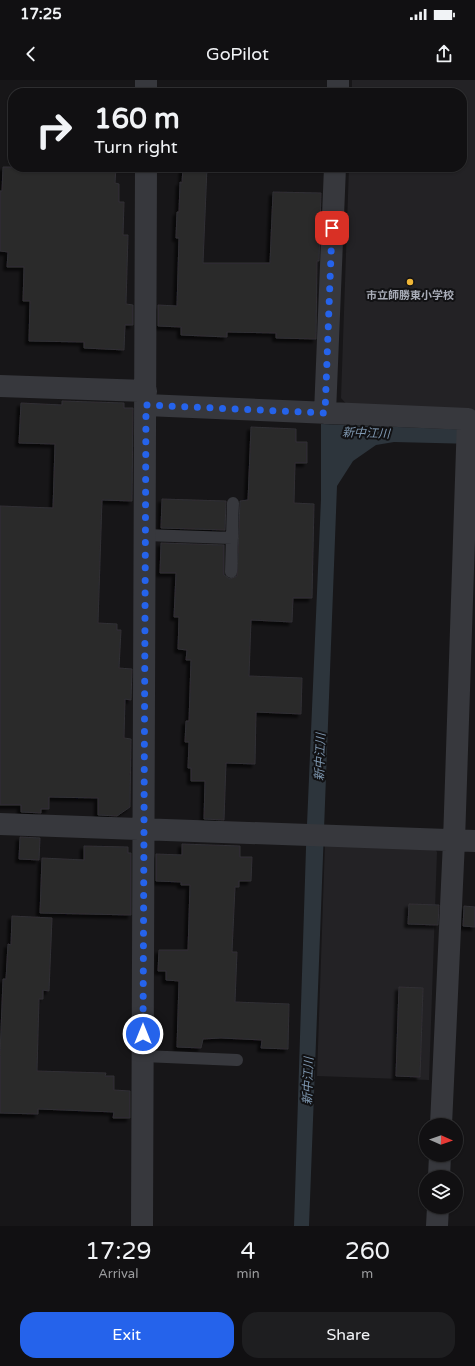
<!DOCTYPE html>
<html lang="en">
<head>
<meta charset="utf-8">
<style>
	:root { --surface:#111012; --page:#1e1e20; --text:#f1f3f6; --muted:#9c9d9f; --line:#303032; --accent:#2563eb }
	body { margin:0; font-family:"Varela Round","Noto Sans JP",sans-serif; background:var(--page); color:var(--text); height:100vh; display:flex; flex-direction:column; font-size:15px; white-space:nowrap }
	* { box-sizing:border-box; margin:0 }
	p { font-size:13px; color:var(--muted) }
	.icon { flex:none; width:22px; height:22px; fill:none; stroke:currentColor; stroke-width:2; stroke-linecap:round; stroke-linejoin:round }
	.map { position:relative; height:1146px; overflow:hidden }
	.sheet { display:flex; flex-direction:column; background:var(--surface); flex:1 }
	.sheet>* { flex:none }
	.guide { position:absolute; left:8px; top:8px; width:459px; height:84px; border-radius:16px; box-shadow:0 1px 3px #0004,0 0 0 1px var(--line); background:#111012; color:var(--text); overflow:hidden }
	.needle { width:26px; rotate:92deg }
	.fabs { position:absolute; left:419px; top:1038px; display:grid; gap:8px }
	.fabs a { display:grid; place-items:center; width:44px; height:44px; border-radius:50%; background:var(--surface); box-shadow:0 1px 3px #0004,0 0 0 1px var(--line); font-size:20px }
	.pin { position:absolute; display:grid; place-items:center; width:34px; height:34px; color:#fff; margin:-17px; border-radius:8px; box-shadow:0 2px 6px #0006 }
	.me { position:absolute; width:44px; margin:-22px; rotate:0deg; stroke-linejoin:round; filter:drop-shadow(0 0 3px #0008) }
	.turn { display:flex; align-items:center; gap:14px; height:84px; padding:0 20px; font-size:18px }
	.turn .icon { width:52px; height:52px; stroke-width:2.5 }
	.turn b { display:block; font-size:28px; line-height:34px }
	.eta { display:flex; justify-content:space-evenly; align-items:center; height:68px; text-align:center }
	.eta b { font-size:24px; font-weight:600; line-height:28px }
	.button { display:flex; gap:8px; margin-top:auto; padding:8px 20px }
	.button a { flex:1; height:46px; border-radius:16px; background:var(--accent); color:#fff; font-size:16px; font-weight:600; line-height:46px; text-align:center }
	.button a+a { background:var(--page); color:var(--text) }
	.status { display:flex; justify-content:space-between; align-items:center; height:28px; padding:0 20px; background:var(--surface); direction:ltr }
	.status svg { height:11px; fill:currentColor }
	header { display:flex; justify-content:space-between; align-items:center; height:52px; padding:0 20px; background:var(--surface); font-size:18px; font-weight:600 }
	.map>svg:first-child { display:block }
	.built { fill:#232225 }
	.water { fill:#2d353c }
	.building { fill:#2a292c; stroke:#313034; filter:url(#shadow) }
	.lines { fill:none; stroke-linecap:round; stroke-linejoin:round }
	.service { stroke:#37383d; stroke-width:12 }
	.minor { stroke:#37383d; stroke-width:22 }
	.route { stroke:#2563eb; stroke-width:7; stroke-dasharray:0 12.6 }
	.poi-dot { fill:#f0b637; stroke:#111113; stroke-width:1.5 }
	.labels { text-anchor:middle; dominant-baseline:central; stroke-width:4; stroke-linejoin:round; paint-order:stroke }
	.poi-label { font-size:11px; font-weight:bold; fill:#a9adb8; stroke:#111113 }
	.water-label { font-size:12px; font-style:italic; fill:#809ab3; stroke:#111113 }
</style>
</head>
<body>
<div class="status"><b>17:25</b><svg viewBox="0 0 49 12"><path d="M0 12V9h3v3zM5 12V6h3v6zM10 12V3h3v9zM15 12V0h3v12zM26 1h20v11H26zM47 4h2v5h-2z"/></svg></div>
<header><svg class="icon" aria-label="back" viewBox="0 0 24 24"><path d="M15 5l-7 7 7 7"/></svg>GoPilot<svg class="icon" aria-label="share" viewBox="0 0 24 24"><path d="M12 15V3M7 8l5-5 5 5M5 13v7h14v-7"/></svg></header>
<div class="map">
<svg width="475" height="1146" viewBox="0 0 475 1146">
	<defs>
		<filter id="shadow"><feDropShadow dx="-3.5" dy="3.5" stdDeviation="1" flood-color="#0009"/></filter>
	</defs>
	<rect width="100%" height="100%" fill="#171618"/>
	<path class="built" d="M352 0H475V334L352 330 341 318 349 87H462V13H352Z
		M325 763 433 767 437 772 429 1000 317 996Z"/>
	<path class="water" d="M321 344 475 350V364L394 362 376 365 353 381 337 406 309 1146H294L306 768 321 419Z"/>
	<path class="building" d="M3 87H116L115 103 119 104V122H124L123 155H128L126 224 133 225V245H125L124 270 84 268V262L29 261 30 221H23L24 187H7L8 172 0 171V111H2Z
		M183 87H207L203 183H270L273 112 321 113 319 181H317L316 259 276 258V253L227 252V257L181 255V247L158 246V225L177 226 179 158H176L177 132H179L180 102 182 103Z
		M62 321 124 323V328H133L132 421 102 420 98 543 117 544V550H121L119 588 132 589 131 620 125 619 124 658 131 659 130 727 117 736 98 735V718L49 717V729H41V733L21 732V725H0V426L53 428 55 364 19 363 21 323 62 325Z
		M251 347 296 349V362H307V383H295L294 423 314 424 312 518H293L292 542 251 540 249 596 302 598 301 634 256 632 255 684 226 683 224 740 204 739 205 701H191V688H188L189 662H185L186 641H189L191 580H186L187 570 178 569 179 537H174L176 493H160L161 463 224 465V495L230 499 237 496 240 421 248 420Z
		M162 419 226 421 225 450 161 448Z
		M20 757 40 758 39 780 19 779Z
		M182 764 240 766V777H252L251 801H239V807H235L232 872H237L235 922 289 924 288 969 261 968 262 960 221 958 203 959 201 968 177 967 179 901 166 900V891H158L159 870H188L190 805H181V802L156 801V774L182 775Z
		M84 766 128 767V773H131V835L40 833 42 778 84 780Z
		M409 824 439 825 438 845 408 844Z
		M464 826 475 827V847L463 846Z
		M12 836 52 838 49 911 43 910V919H39L37 991 106 993 105 996H114V1010L130 1011V1038H113L114 1032 38 1029V1034L0 1033V976L3 899H6L8 864 11 865Z
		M399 907 423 908 420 997 396 996Z"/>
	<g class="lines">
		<path class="service" d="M145 455 232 458
			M231 492 233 423
			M143 976 237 980"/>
		<path class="minor" d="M146 13V0
			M338 13V0
			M0 306 146 311
			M146 325 468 339 454 761 441 1045
			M325 333 335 87
			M0 744 475 761
			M439 1097 440 1075
			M142 1146 146 87
			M437 1146 438 1127"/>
	</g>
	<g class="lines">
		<path class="route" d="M143 954 146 325 325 333 332 148"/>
	</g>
	<circle class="poi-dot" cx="410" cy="202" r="4"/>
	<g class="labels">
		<g class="poi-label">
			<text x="410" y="215">市立師勝東小学校</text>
		</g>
		<g class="water-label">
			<text transform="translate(366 353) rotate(2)">新中江川</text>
			<text transform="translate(320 677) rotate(-88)">新中江川</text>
			<text transform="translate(308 1001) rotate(-88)">新中江川</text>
		</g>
	</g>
</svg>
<div class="fabs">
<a><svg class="needle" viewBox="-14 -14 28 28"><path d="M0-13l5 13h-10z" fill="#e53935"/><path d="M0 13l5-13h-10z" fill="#9c9d9f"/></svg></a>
<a><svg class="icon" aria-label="layers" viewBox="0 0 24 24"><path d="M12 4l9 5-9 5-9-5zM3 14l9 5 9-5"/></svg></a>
</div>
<div class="pin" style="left:332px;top:148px;background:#d93025"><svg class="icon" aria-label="arrive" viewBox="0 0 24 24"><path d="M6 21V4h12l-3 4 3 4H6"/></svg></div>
<svg class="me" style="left:143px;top:954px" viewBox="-20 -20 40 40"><circle r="17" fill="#2563eb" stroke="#fff" stroke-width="3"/><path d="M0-11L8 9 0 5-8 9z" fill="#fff"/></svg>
<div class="guide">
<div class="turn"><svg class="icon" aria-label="right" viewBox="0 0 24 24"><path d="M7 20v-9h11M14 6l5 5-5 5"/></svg><div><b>160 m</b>Turn right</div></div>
</div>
</div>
<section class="sheet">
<div class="eta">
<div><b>17:29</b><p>Arrival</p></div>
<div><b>4</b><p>min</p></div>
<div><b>260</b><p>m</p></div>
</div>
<div class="button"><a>Exit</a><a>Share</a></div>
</section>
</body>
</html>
